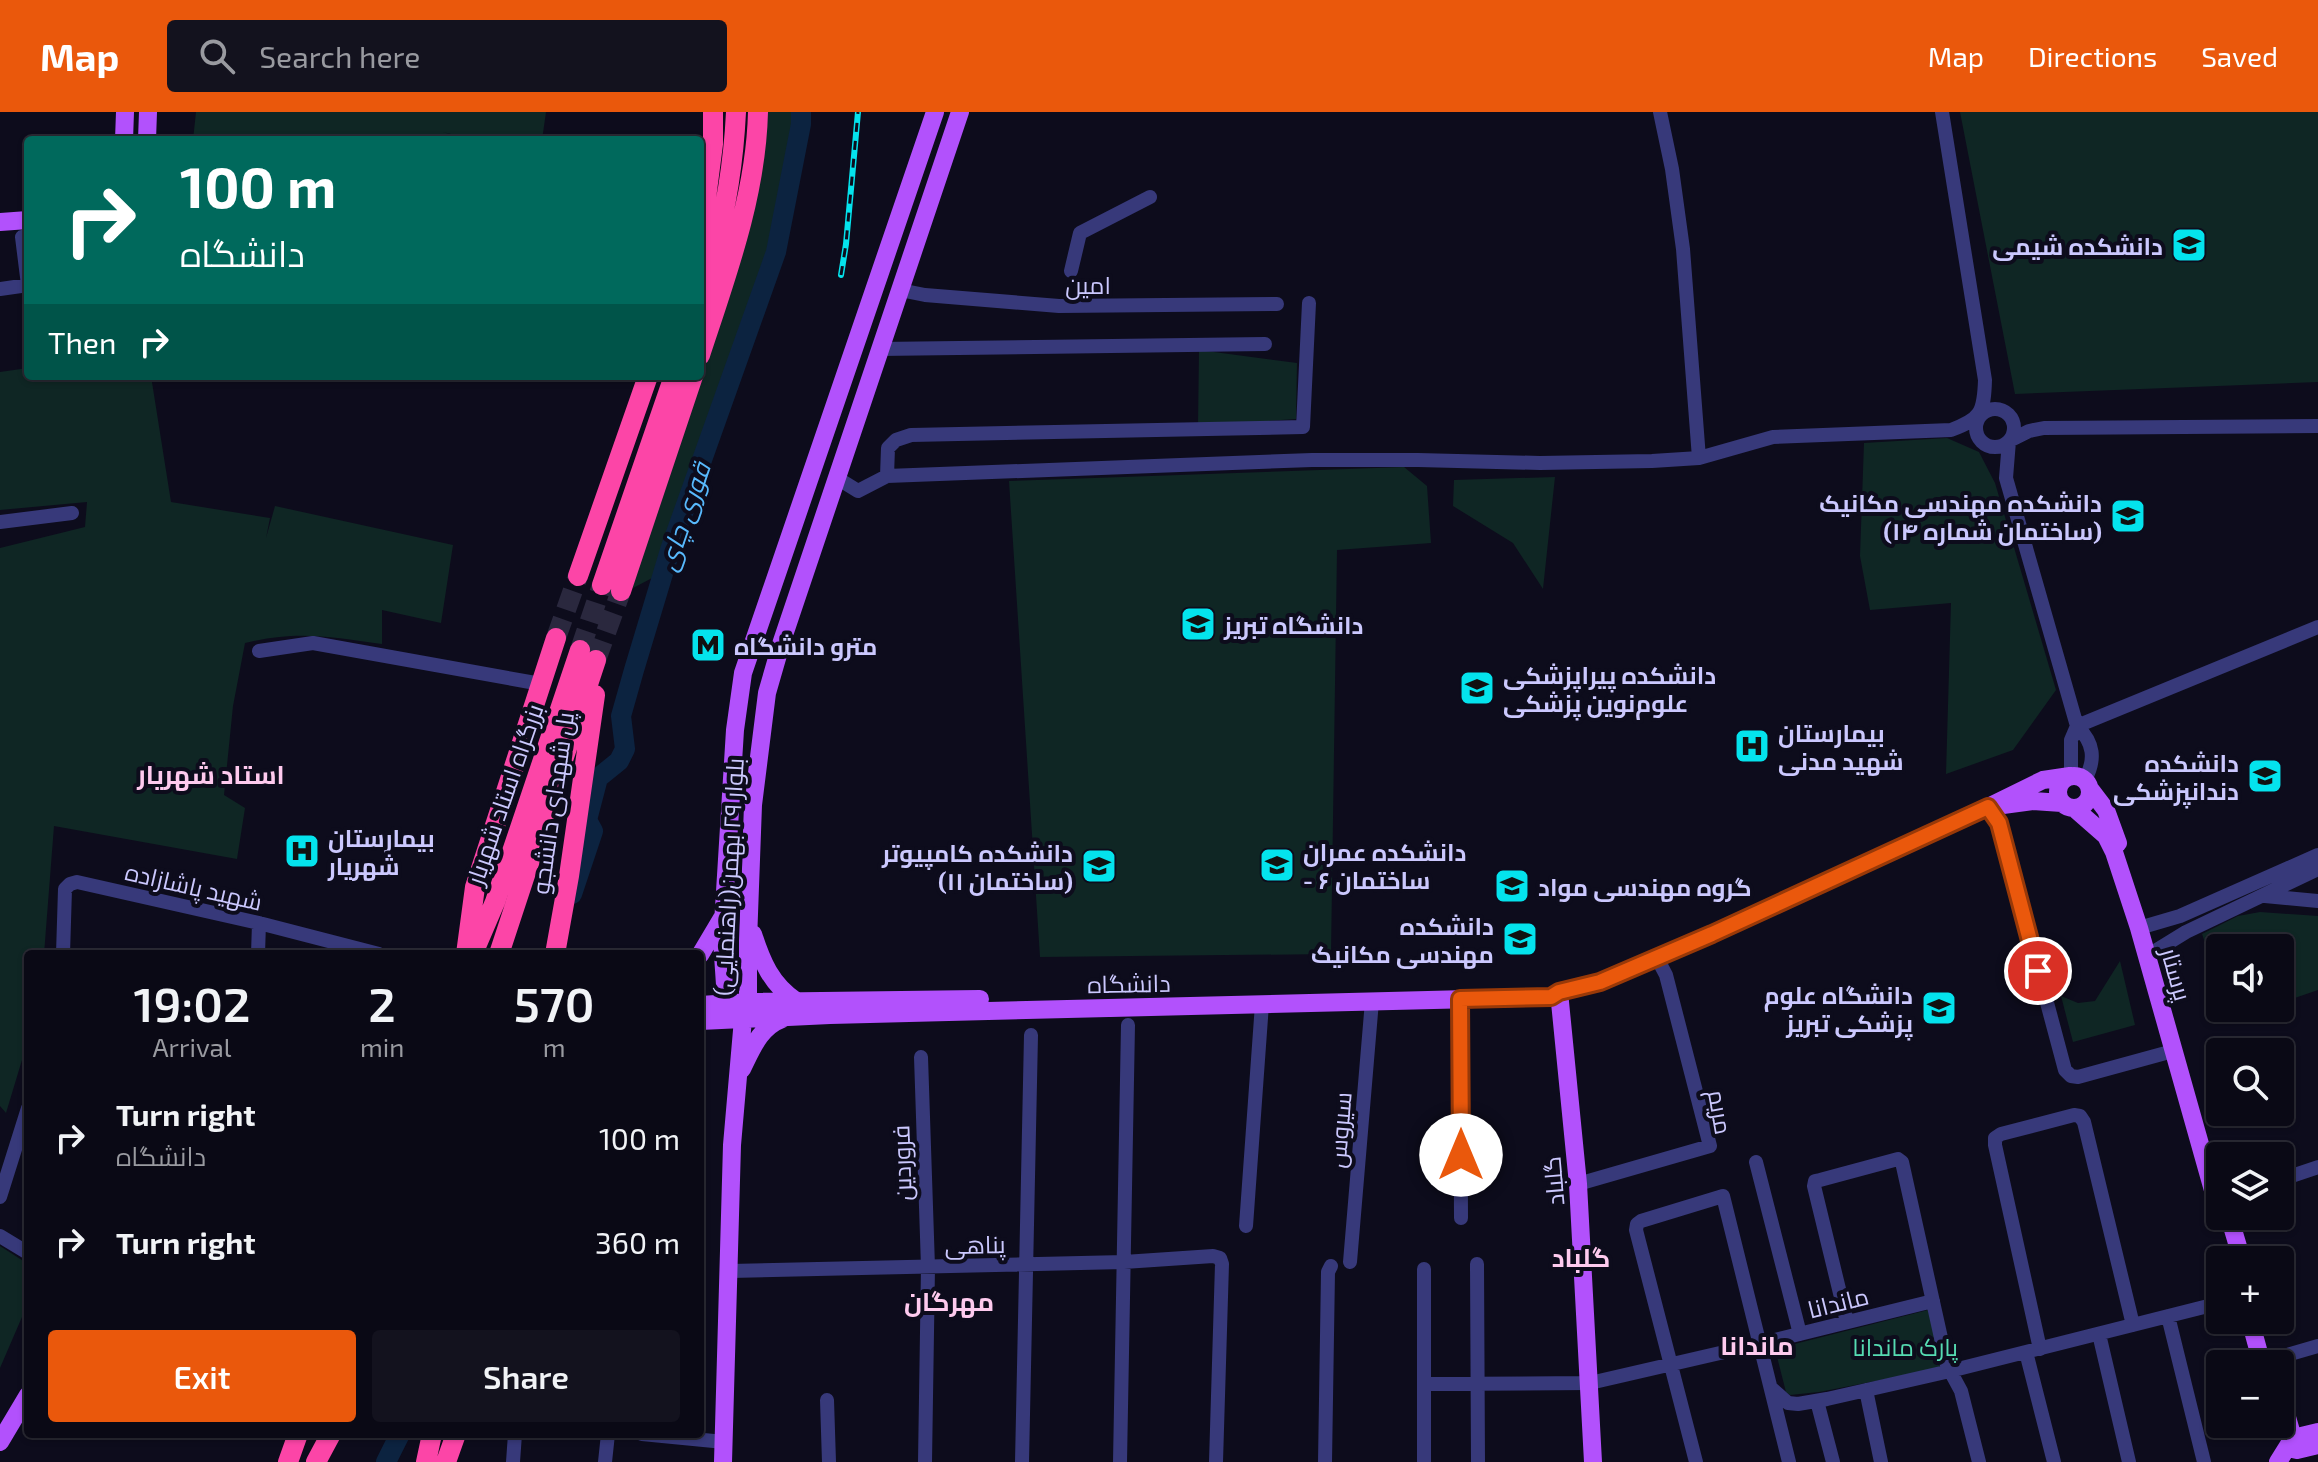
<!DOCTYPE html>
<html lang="en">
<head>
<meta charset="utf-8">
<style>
	:root { --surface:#0a0915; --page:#13121e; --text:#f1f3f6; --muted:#999aa0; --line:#2a2a34; --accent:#ea580c }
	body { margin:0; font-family:"Exo 2",Cairo,sans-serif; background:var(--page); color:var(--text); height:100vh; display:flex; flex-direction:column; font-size:30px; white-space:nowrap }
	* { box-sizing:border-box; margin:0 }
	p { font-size:26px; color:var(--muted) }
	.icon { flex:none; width:44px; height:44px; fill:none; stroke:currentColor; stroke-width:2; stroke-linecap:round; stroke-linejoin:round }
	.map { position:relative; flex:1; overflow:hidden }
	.side { position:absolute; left:24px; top:838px; width:680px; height:488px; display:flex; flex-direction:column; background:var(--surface); border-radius:8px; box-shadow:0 2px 6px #0004,0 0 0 2px var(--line) }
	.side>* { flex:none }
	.banner { position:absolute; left:24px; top:24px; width:680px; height:244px; border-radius:8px; box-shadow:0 2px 6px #0004,0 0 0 2px var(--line); background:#00695c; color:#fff; overflow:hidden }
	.controls { position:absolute; left:2206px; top:822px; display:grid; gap:16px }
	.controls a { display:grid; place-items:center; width:88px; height:88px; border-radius:8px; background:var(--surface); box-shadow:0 2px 6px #0004,0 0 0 2px var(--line); font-size:40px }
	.pin { position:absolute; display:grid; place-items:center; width:68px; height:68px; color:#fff; margin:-34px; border:4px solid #fff; border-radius:50%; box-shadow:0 2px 8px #0007 }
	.me { position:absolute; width:88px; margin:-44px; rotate:0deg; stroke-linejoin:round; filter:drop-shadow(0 0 6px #0008) }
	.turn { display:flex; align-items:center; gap:28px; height:168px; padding:0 24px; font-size:36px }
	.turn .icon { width:104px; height:104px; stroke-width:2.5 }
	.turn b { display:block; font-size:56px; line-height:68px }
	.then { display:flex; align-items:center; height:76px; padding:0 24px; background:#0003; gap:16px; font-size:30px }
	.eta { display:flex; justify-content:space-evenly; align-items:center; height:136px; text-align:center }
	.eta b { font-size:48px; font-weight:600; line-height:56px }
	.cta { display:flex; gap:16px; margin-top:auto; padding:16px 24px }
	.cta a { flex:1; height:92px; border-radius:8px; background:var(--accent); color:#fff; font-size:32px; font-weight:600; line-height:92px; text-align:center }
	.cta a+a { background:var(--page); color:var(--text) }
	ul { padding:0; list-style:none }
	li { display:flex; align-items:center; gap:24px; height:104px; padding:0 24px }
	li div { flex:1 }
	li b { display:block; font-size:30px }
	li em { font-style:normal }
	header { display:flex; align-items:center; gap:48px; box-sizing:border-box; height:112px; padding:0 40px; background:var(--accent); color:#fff }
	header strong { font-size:38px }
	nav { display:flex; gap:44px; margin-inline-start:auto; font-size:28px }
	.search { width:560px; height:72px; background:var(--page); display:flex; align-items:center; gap:20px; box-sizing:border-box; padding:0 28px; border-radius:8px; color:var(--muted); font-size:30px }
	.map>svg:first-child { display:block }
	.green { fill:#0f2624 }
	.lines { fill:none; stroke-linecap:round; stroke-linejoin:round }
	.river { stroke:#0c2340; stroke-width:20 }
	.highway-tunnel { stroke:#2a283e; stroke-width:20; stroke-dasharray:20 10; stroke-linecap:butt }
	.minor { stroke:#37397a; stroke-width:14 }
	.major { stroke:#b251fc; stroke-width:18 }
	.highway { stroke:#fc45a7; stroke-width:20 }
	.rail-casing { stroke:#04e3ed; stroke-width:6 }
	.rail { stroke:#0d0c1c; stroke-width:3; stroke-dasharray:9; stroke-linecap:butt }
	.route-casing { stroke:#983908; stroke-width:20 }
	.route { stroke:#ea580c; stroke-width:14 }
	.labels { text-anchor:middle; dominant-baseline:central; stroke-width:8; stroke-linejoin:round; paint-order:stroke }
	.poi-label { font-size:24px; font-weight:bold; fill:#cbc8fe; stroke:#0d0c1c; text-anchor:start }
	.street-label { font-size:24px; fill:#cbc8fe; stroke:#0d0c1c }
	.park-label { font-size:24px; fill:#56dbb2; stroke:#0d0c1c }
	.water-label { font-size:26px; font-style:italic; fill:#58b9fc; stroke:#0d0c1c }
	.neighbourhood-label { font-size:26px; font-weight:bold; fill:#fecaee; stroke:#0d0c1c }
</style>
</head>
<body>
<header>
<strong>Map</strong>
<div class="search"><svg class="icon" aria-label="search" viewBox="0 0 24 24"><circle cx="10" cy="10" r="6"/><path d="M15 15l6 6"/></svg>Search here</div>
<nav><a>Map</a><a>Directions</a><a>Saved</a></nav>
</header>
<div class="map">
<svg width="2318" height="1350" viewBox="0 0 2318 1350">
	<rect width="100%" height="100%" fill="#0d0c1c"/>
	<path class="green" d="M196 0H546L542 28H474L443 20 468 28H193Z
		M764 0H795V21L772 136 656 464 633 476 637 450 748 121Z
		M1960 0H2318V270L2015 282Z
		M1199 238 1297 251 1296 307 1198 314Z
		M28 256V264H151L171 390 270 406 266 426 275 394 453 433 441 511 382 498V532C330 525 298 518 245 531L233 594 224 683 245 696 237 747 54 714 44 842H28V928L6 1001 0 994V436L85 415 87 390 0 398V260Z
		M1947 326 1979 340 1995 371 2056 578 2013 638 1946 662 1951 491 1870 498 1860 444 1864 331Z
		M1404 355 1427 374 1431 431 1337 438 1331 842 1040 845 1009 369Z
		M1555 365 1543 477 1513 431 1453 394 1454 368Z
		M2260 800 2318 804V878L2280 891V836H2220V873L2202 822 2238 804Z
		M2120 849 2135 913 2073 930 2061 884 2078 891 2095 889Z
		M0 1134 28 1152V1191L0 1256Z
		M1928 1198 1943 1256 1819 1280 1790 1283 1786 1280 1775 1237Z"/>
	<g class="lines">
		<path class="river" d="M572 782 593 719 587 708 598 666 619 649 625 637 621 604 634 558 671 435 776 140 801 12V0
			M386 1350 400 1322"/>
		<path class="highway-tunnel" d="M556 526 578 464
			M580 538 602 473
			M596 548 621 479"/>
		<path class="minor" d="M1660 0 1672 57 1683 137 1699 346
			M1071 159 1080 121 1150 85
			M0 177 28 173 22 125
			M900 178 925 183 1059 194 1277 192
			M879 237 1265 232
			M1976 316a19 19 0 1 1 38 0a19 19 0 1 1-38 0Z
			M887 364 888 336 896 328 911 323 1303 315 1309 191
			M837 366 858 379 887 364 1312 348H1418L1540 351 1652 349 1699 346 1773 325 1951 318C1981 307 1984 300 1985 268L1942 0
			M0 410 72 401
			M259 539 313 531 541 572
			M2077 614 2318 515
			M2071 664V628L2077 614
			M2085 668C2096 647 2094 631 2077 614L2006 366 2009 329 2029 319 2044 316 2318 314
			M1988 695 1999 711 2065 958 2071 964 2078 965 2173 939
			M2265 784 2318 789
			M2139 816 2180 804 2318 743
			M63 842 65 777 70 772 77 770 259 811 379 842
			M258 842 259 811
			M2147 844 2186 820 2318 757
			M1460 887 1461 1106
			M921 945 928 1155 925 1350
			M1756 1050 1800 1222
			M2280 1068 2318 1055
			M1578 1072 1710 1034 1666 863 1657 846
			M0 1085 28 996
			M1246 1114 1262 892
			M0 1124 28 1141
			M1350 1150 1372 889
			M1477 1152 1478 1350
			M730 1159 1124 1150 1213 1144 1220 1146 1222 1152 1216 1350
			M2168 1204 2204 1350
			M1847 1210 1814 1074 1815 1069 1820 1068 1898 1047 1902 1050 1947 1253 1961 1279 1979 1350
			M2099 1222 2129 1350
			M2040 1237 1995 1033V1026L2001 1022 2074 1003 2080 1004 2084 1010 2133 1213
			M2026 1240 2054 1350
			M2270 1248 2318 1234
			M1424 1272 1590 1271 1759 1232 1933 1189
			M1771 1276 1788 1291 1798 1292 1827 1287 1950 1259 2220 1191
			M1866 1278 1881 1350
			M827 1288 829 1350
			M1817 1289 1833 1350
			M642 1322 724 1330
			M513 1350 515 1322
			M605 1350 608 1322
			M1022 1350 1031 923
			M1120 1350 1128 913
			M1325 1350 1328 1160 1331 1154
			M1424 1350V1157
			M1696 1350 1636 1118 1637 1112 1641 1109 1723 1084 1789 1350"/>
		<path class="major" d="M124 28 125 0
			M147 28 148 0
			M0 110 28 108
			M2058 680a16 16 0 1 1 32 0a16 16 0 1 1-32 0Z
			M2090 677 2106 698 2118 731
			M2003 693 2033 689 2062 691
			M2074 696 2106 724 2114 740 2139 816 2220 1103
			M753 822C762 850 771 872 796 889
			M700 843 722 806
			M1559 880 1578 1072 1593 1350
			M700 893 748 890 980 887
			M743 907 730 891 725 873 722 828 735 618 743 561 935 0
			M700 909 830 903 1551 885 1559 880 1600 870 1712 822 1988 695 2043 668 2070 664
			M742 957C752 937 760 915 782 907
			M2229 1104 2242 1148
			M2250 1208 2262 1252
			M2280 1281 2293 1326
			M0 1330 28 1283
			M2288 1336 2297 1338 2318 1333
			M723 1350 732 1033 743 907 748 890V829L753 693 767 581 782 529 960 0
			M2278 1350 2293 1326 2318 1320"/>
		<path class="highway" d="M700 133 713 32V0
			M700 185C721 126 733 63 736 0
			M700 243C726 164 756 84 758 0
			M578 464 648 264
			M602 473 674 264
			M621 479 693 264
			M474 839 495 790 580 538
			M466 842 475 775 556 526
			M499 842 596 548
			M555 842 569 764 595 583
			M288 1350 298 1322
			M316 1350 331 1322
			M426 1350 432 1322
			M446 1350 456 1322"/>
		<defs>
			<path id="rail" d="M841 163 846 132 858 0"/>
		</defs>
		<use href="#rail" class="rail-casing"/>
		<use href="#rail" class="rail"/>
	</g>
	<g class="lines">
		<defs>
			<path id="route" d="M1461 1043 1460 887 1551 885 1559 880 1600 870 1712 822 1988 695 1999 711 2038 859"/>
		</defs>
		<use href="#route" class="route-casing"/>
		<use href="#route" class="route"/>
	</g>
	<defs>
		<symbol id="university-square" viewBox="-11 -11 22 22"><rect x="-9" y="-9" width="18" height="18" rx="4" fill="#04e3ed" stroke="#0d0c1c"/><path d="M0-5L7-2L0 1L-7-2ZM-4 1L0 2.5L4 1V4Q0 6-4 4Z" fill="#111"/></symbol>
		<symbol id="metro-square" viewBox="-11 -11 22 22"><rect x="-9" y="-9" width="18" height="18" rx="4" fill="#04e3ed" stroke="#0d0c1c"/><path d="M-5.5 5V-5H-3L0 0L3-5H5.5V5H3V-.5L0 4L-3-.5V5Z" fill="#111"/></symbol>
		<symbol id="hospital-square" viewBox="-11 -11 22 22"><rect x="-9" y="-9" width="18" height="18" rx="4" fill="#04e3ed" stroke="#0d0c1c"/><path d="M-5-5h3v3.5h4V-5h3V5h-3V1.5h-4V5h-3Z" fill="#111"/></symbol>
	</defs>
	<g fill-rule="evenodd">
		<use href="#university-square" x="2169" y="113" width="40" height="40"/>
		<use href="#university-square" x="2108" y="384" width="40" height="40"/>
		<use href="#university-square" x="1178" y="492" width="40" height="40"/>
		<use href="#metro-square" x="688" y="513" width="40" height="40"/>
		<use href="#university-square" x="1457" y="556" width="40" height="40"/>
		<use href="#hospital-square" x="1732" y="614" width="40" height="40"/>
		<use href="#university-square" x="2245" y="644" width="40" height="40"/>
		<use href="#hospital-square" x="282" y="719" width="40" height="40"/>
		<use href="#university-square" x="1257" y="733" width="40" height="40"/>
		<use href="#university-square" x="1079" y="734" width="40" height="40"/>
		<use href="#university-square" x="1492" y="754" width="40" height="40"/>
		<use href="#university-square" x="1500" y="807" width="40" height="40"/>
		<use href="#university-square" x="1919" y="876" width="40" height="40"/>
	</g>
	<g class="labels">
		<g class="poi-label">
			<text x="2163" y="133" text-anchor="end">دانشکده شیمی</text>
			<text x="2102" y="390" text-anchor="end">دانشکده مهندسی مکانیک<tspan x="2102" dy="28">(ساختمان شماره ۱۴)</tspan></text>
			<text x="1224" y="512">دانشگاه تبریز</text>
			<text x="734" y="533">مترو دانشگاه</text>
			<text x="1503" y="562">دانشکده پیراپزشکی<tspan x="1503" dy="28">علوم‌نوین پزشکی</tspan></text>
			<text x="1778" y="620">بیمارستان<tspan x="1778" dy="28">شهید مدنی</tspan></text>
			<text x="2239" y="650" text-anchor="end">دانشکده<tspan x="2239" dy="28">دندانپزشکی</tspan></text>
			<text x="328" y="725">بیمارستان<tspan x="328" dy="28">شهریار</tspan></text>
			<text x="1303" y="739">دانشکده عمران<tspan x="1303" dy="28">- ساختمان ۶</tspan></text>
			<text x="1073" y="740" text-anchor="end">دانشکده کامپیوتر<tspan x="1073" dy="28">(ساختمان ۱۱)</tspan></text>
			<text x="1538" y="774">گروه مهندسی مواد</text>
			<text x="1494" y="813" text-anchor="end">دانشکده<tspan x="1494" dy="28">مهندسی مکانیک</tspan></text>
			<text x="1913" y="882" text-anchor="end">دانشگاه علوم<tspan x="1913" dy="28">پزشکی تبریز</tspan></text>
		</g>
		<g class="street-label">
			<text x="1088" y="172">امین</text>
			<text transform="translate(504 682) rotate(-71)">بزرگراه استاد شهریار</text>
			<text transform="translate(552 691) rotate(-82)">پل شهدای دانشجو</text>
			<text transform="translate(728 765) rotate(-87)">بلوار ٢٩ بهمن(راهنمایی)</text>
			<text transform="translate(194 774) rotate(13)">شهید پاشازاده</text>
			<text transform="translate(2177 862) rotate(74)">پرستار</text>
			<text transform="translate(1129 871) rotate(-1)">دانشگاه</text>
			<text transform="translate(1721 1000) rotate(80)">مریم</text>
			<text transform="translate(1339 1018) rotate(-85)">سیروس</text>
			<text transform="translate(901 1051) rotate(-92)">فروردین</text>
			<text transform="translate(1553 1069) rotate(-95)">گلباد</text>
			<text transform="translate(975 1132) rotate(-1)">پناهی</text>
			<text transform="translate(1838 1190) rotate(-14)">ماندانا</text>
		</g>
		<g class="park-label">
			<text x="1905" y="1234">پارک ماندانا</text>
		</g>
		<g class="water-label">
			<text transform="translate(683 404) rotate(-71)">قوری چای</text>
		</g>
		<g class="neighbourhood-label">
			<text x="211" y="661">استاد شهریار</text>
			<text x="1581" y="1144">گلباد</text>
			<text x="949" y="1188">مهرگان</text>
			<text x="1757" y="1232">ماندانا</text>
		</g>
	</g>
</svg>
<div class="controls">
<a><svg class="icon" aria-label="sound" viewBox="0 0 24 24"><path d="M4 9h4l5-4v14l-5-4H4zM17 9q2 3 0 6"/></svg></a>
<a><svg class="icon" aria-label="search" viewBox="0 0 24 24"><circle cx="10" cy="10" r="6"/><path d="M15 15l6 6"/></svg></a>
<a><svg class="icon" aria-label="layers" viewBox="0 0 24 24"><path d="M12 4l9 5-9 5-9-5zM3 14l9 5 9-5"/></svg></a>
<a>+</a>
<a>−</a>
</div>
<div class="pin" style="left:2038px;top:859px;background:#d93025"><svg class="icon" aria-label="arrive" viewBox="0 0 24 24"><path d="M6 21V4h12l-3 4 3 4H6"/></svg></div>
<svg class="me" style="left:1461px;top:1043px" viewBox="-20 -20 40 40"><circle r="19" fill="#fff"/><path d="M0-13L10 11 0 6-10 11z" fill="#ea580c"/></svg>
<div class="banner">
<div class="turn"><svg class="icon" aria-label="right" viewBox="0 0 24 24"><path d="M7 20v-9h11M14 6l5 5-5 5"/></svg><div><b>100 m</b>دانشگاه</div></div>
<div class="then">Then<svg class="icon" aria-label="right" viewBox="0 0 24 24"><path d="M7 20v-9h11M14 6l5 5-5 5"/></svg></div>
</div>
<section class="side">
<div class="eta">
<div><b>19:02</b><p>Arrival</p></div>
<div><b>2</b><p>min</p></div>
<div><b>570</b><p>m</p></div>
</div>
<ul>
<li><svg class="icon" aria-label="right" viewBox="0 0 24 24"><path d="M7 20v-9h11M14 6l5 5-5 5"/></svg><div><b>Turn right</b><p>دانشگاه</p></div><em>100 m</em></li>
<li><svg class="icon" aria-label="right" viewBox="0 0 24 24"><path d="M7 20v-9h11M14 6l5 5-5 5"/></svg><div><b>Turn right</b></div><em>360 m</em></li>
</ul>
<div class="cta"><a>Exit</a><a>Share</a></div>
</section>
</div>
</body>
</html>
